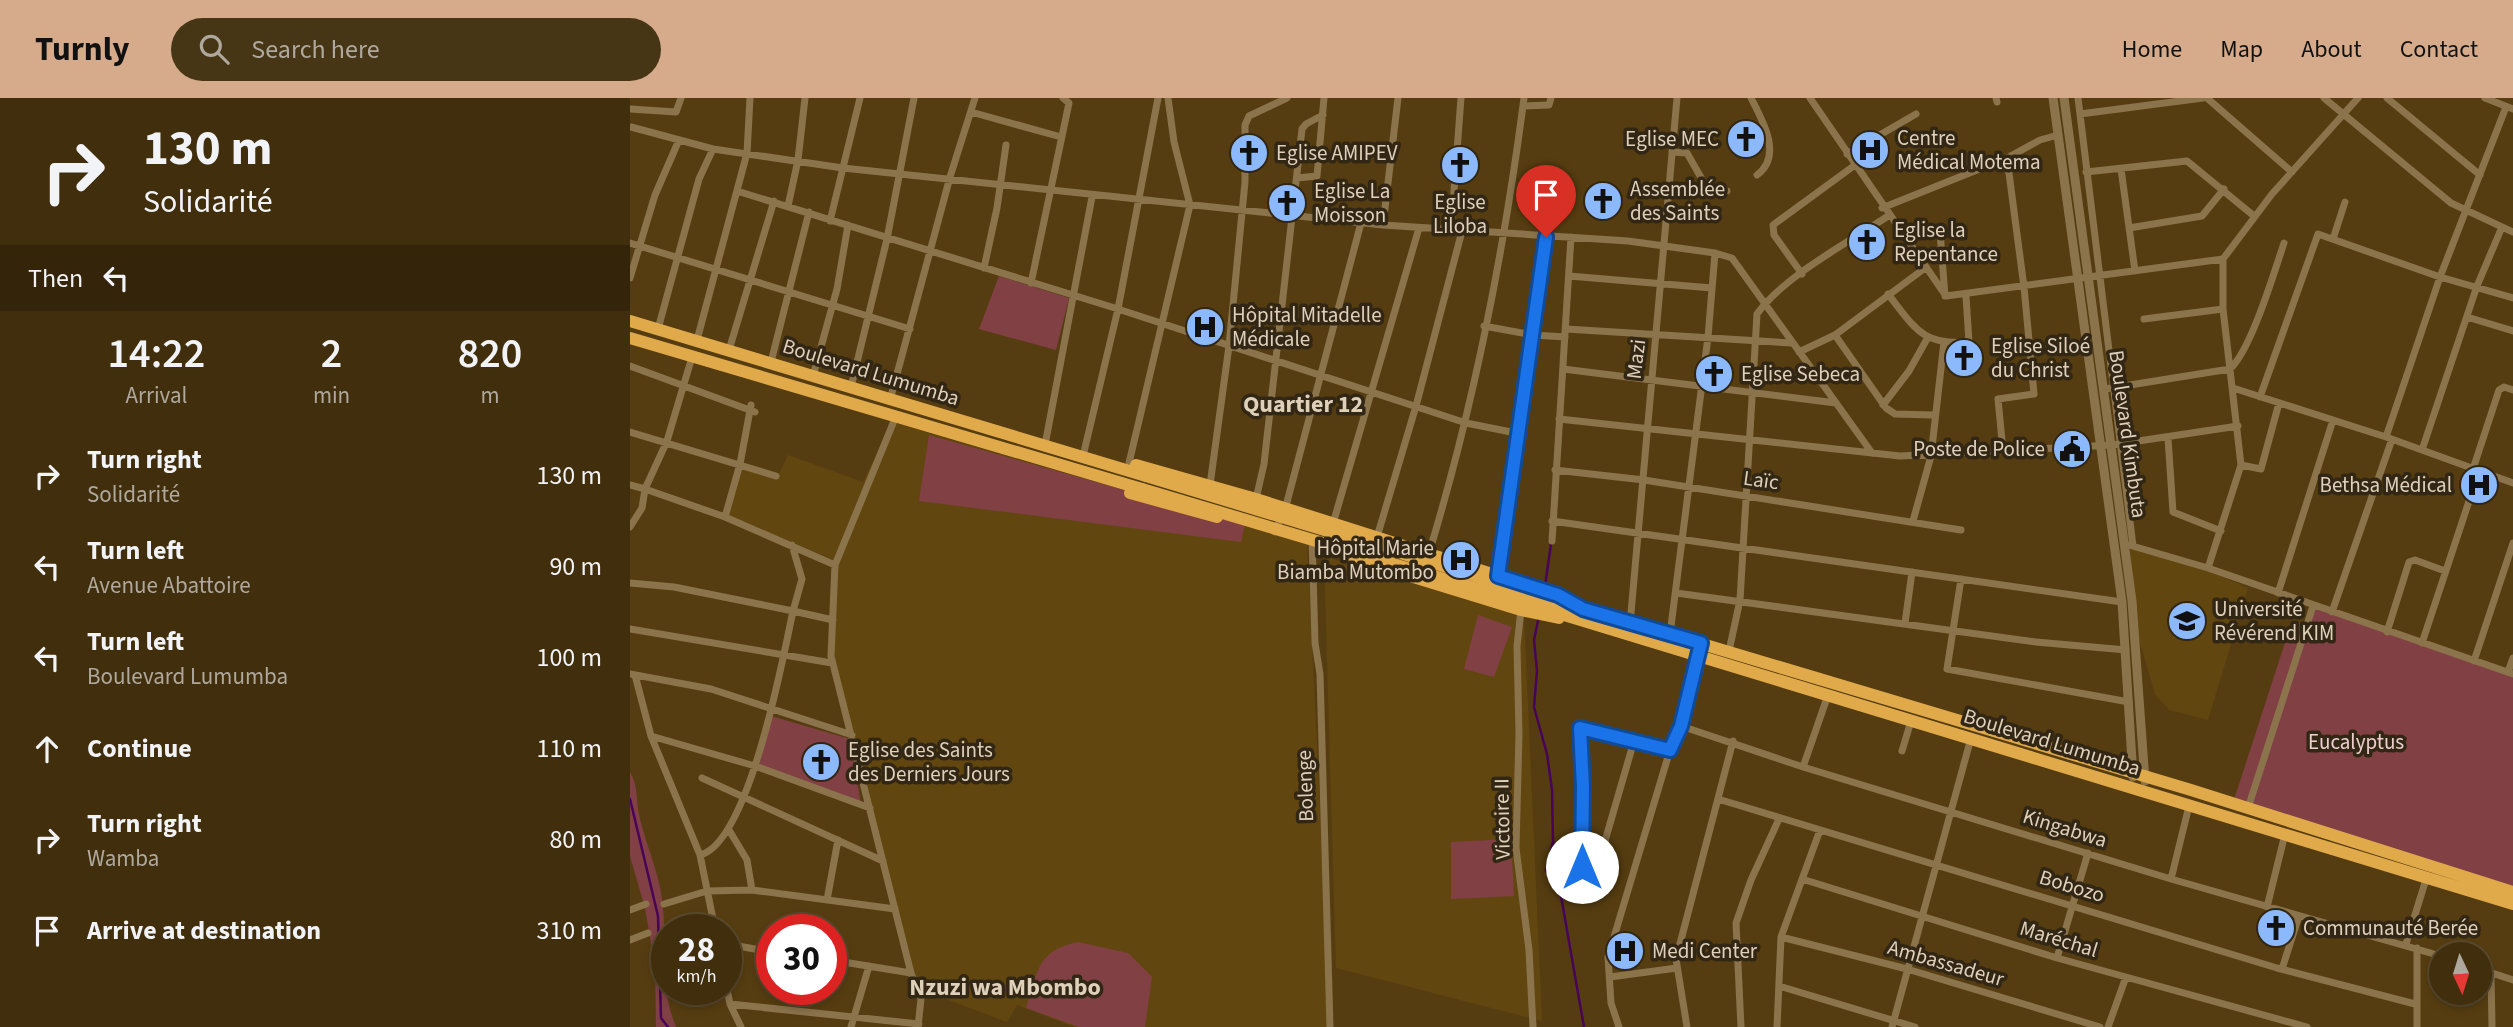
<!DOCTYPE html>
<html lang="en">
<head>
<meta charset="utf-8">
<style>
	:root { --surface:#402e0d; --page:#473616; --text:#f1f3f6; --muted:#aea89d; --line:#594a2e; --accent:#d6ab8b }
	body { margin:0; font-family:"Source Sans 3",sans-serif; background:var(--page); color:var(--text); height:100vh; display:flex; flex-direction:column; font-size:26px; white-space:nowrap }
	* { box-sizing:border-box; margin:0 }
	p { font-size:23px; color:var(--muted) }
	.icon { flex:none; width:38px; height:38px; fill:none; stroke:currentColor; stroke-width:2; stroke-linecap:round; stroke-linejoin:round }
	.map { position:relative; flex:1; overflow:hidden }
	.side { display:flex; flex-direction:column; background:var(--surface); width:630px }
	.side>* { flex:none }
	.guide { background:#402e0d; color:var(--text); overflow:hidden }
	.needle { width:46px; rotate:176deg }
	.controls { position:absolute; left:1799px; top:844px; display:grid; gap:14px }
	.controls a { display:grid; place-items:center; width:63px; height:63px; border-radius:50%; background:var(--surface); box-shadow:0 4px 10px #0003,0 0 0 2px var(--line); font-size:35px }
	.speed { position:absolute; left:21px; top:816px; display:flex; gap:14px; font-size:35px; font-weight:700; text-align:center }
	.speed>* { display:grid; place-content:center; width:91px; height:91px; border-radius:50%; background:var(--surface); box-shadow:0 4px 10px #0003,0 0 0 2px var(--line); line-height:1 }
	.speed small { font-size:18px; font-weight:400 }
	.speed .limit { border:10px solid #d22; background:#fff; color:#111 }
	.pin { position:absolute; display:grid; place-items:center; width:60px; height:60px; color:#fff; margin:-72px -30px; border-radius:50% 50% 50% 0; rotate:-45deg; box-shadow:0 0 7px #0007 }
	.pin .icon { rotate:45deg }
	.me { position:absolute; width:77px; margin:-38px; rotate:0deg; stroke-linejoin:round; filter:drop-shadow(0 0 5px #0008) }
	.turn { display:flex; align-items:center; gap:24px; height:147px; padding:0 28px; font-size:32px }
	.turn .icon { width:91px; height:91px; stroke-width:2.5 }
	.turn b { display:block; font-size:49px; line-height:60px }
	.then { display:flex; align-items:center; height:66px; padding:0 28px; background:#0003; gap:14px; font-size:26px }
	.eta { display:flex; justify-content:space-evenly; align-items:center; height:119px; text-align:center }
	.eta b { font-size:42px; font-weight:600; line-height:49px }
	ul { padding:0; list-style:none }
	li { display:flex; align-items:center; gap:21px; height:91px; padding:0 28px }
	li div { flex:1 }
	li b { display:block; font-size:26px }
	li em { font-style:normal }
	header { display:flex; align-items:center; gap:42px; box-sizing:border-box; height:98px; padding:0 35px; background:var(--accent); color:#111 }
	header strong { font-size:33px }
	nav { display:flex; gap:38px; margin-inline-start:auto; font-size:24px }
	.search { width:490px; height:63px; background:var(--page); display:flex; align-items:center; gap:18px; box-sizing:border-box; padding:0 24px; border-radius:38px; color:var(--muted); font-size:26px }
	main { display:flex; flex:1; min-height:0 }
	.map>svg:first-child { display:block }
	.built { fill:#624610 }
	.green { fill:#814144 }
	.lines { fill:none; stroke-linecap:round; stroke-linejoin:round }
	.stream { stroke:#480458; stroke-width:2.5 }
	.minor { stroke:#8b734c; stroke-width:7 }
	.tertiary { stroke:#8b734c; stroke-width:9 }
	.trunk { stroke:#e0a94a; stroke-width:12 }
	.trunk-bridge { stroke:#e0a94a; stroke-width:12 }
	.route-casing { stroke:#114b97; stroke-width:18 }
	.route { stroke:#1a73e8; stroke-width:12 }
	.labels { text-anchor:middle; dominant-baseline:central; stroke-width:7; stroke-linejoin:round; paint-order:stroke }
	.poi-label { font-size:21px; fill:#dfd0ba; stroke:#322715; text-anchor:start }
	.street-label { font-size:21px; fill:#dfd0ba; stroke:#322715 }
	.park-label { font-size:21px; fill:#edcfcf; stroke:#322715 }
	.quarter-label { font-size:24px; font-weight:bold; fill:#dfd0ba; stroke:#322715 }
</style>
</head>
<body>
<header>
<strong>Turnly</strong>
<div class="search"><svg class="icon" aria-label="search" viewBox="0 0 24 24"><circle cx="10" cy="10" r="6"/><path d="M15 15l6 6"/></svg>Search here</div>
<nav><a>Home</a><a>Map</a><a>About</a><a>Contact</a></nav>
</header>
<main>
<section class="side">
<div class="guide">
<div class="turn"><svg class="icon" aria-label="right" viewBox="0 0 24 24"><path d="M7 20v-9h11M14 6l5 5-5 5"/></svg><div><b>130 m</b>Solidarité</div></div>
<div class="then">Then<svg class="icon" aria-label="left" viewBox="0 0 24 24"><path d="M17 20v-9H6M10 6l-5 5 5 5"/></svg></div>
</div>
<div class="eta">
<div><b>14:22</b><p>Arrival</p></div>
<div><b>2</b><p>min</p></div>
<div><b>820</b><p>m</p></div>
</div>
<ul>
<li><svg class="icon" aria-label="right" viewBox="0 0 24 24"><path d="M7 20v-9h11M14 6l5 5-5 5"/></svg><div><b>Turn right</b><p>Solidarité</p></div><em>130 m</em></li>
<li><svg class="icon" aria-label="left" viewBox="0 0 24 24"><path d="M17 20v-9H6M10 6l-5 5 5 5"/></svg><div><b>Turn left</b><p>Avenue Abattoire</p></div><em>90 m</em></li>
<li><svg class="icon" aria-label="left" viewBox="0 0 24 24"><path d="M17 20v-9H6M10 6l-5 5 5 5"/></svg><div><b>Turn left</b><p>Boulevard Lumumba</p></div><em>100 m</em></li>
<li><svg class="icon" aria-label="ahead" viewBox="0 0 24 24"><path d="M12 20V5M6 11l6-6 6 6"/></svg><div><b>Continue</b></div><em>110 m</em></li>
<li><svg class="icon" aria-label="right" viewBox="0 0 24 24"><path d="M7 20v-9h11M14 6l5 5-5 5"/></svg><div><b>Turn right</b><p>Wamba</p></div><em>80 m</em></li>
<li><svg class="icon" aria-label="arrive" viewBox="0 0 24 24"><path d="M6 21V4h12l-3 4 3 4H6"/></svg><div><b>Arrive at destination</b></div><em>310 m</em></li>
</ul>
</section>
<div class="map">
<svg width="1883" height="929" viewBox="0 0 1883 929">
	<rect width="100%" height="100%" fill="#563d11"/>
	<path class="built" d="M262 324 677 446 701 929H444L387 907 377 924 287 890 198 556 202 461 97 417 110 368 147 380 158 357 233 384Z
		M1500 450 1575 471 1618 490 1578 622 1539 612 1525 596 1508 538Z
		M694 458 894 519 912 923 706 870Z"/>
	<path class="green" d="M369 178 439 200 426 252 349 231Z
		M299 337 615 426 611 444 289 403Z
		M1683 504 1883 575V794L1602 708 1662 523 1675 526Z
		M848 517 882 529 864 579 834 571Z
		M141 618 220 641 231 706 129 668Z
		M0 674C8 687 6 701 9 716 16 749 31 777 33 811 37 854 29 887 46 929H26L25 868 15 810 0 758Z
		M881 741 884 798 821 801V744Z
		M448 844 498 855 522 879 515 929H449L396 910C408 874 406 853 448 844Z"/>
	<g class="lines">
		<path class="stream" d="M914 495 921 446
			M909 518 904 542 907 573 904 609 917 656 922 692 923 744 916 772 931 798 954 929
			M0 701 28 818 31 920 38 929"/>
		<path class="minor" d="M1121 0C1133 23 1153 58 1127 77
			M1180 0 1316 198
			M1366 0 1367 4
			M1448 0 1503 448
			M1577 0 1662 74
			M1694 0 1821 105 1883 134
			M1757 0 1850 77
			M1855 0 1883 11
			M893 8 919 7 921 0
			M0 11 46 14 51 0
			M341 14 431 39
			M1450 16 1573 0
			M1 29 83 51 213 70 753 127 998 143 1085 155 1102 160 1242 355
			M1042 54 1057 55 1077 90 1097 93
			M1217 56 1286 16
			M1491 71 1505 173
			M1456 74 1557 63 1624 118
			M667 80 687 78 694 0
			M107 93 488 211 836 325 891 336
			M158 108 168 62 175 0
			M1252 110 1377 60 1410 42 1428 37
			M200 123 230 0
			M753 127 768 0
			M1499 130 1572 118 1594 91
			M821 132 831 0
			M1310 133 1315 198
			M1703 141 1715 104
			M0 145 280 231
			M354 170 367 110 376 47
			M1172 176 1144 137 1143 127 1225 67
			M939 178 1082 190
			M0 180 25 97 49 42
			M401 185 439 5 433 0
			M1258 196C1285 230 1292 248 1339 244L1336 198
			M1316 198 1593 161
			M1837 219 1883 233
			M1514 221 1593 211
			M854 228 903 237 935 239
			M28 231 69 81 83 51
			M936 231 1162 245
			M1205 237 1256 310 1265 316 1303 317
			M67 242 117 55 120 0
			M99 252 144 103
			M1169 254 1205 237 1295 170
			M141 264 179 114
			M0 268 125 314
			M933 271 1206 305
			M183 278 207 191 218 127
			M221 289 257 141 284 0
			M1603 290 1756 339 1883 385
			M1475 291 1600 271C1621 252 1644 175 1654 145
			M1630 299 1688 136 1810 179 1883 200
			M260 302 320 79 345 0
			M1253 307 1279 273 1297 241
			M266 318 205 467 201 558 281 875 291 901 288 929
			M929 321 1270 358 1482 347 1608 328
			M0 334 146 378
			M1756 339 1810 179 1876 9
			M1538 340 1543 414 1591 433
			M415 347 462 99
			M1792 352 1847 188 1872 129
			M1373 353 1368 301 1404 296 1394 189 1377 60
			M453 358 488 211 528 0
			M499 365 560 107 544 44 538 0
			M1611 367 1631 371 1649 305
			M1843 371 1869 292 1874 289 1883 292
			M925 372 1014 382 1331 432
			M0 387 15 391 37 343 62 259
			M580 387 599 248 615 84V27L619 18 657 0
			M626 401 634 366 672 31 676 26 693 17
			M95 419 110 366 121 307
			M922 423 1492 504
			M1283 423 1301 358 1314 244
			M0 429 12 410 15 391 95 419 205 467
			M702 429 789 130
			M645 434 657 404 731 125
			M747 439 786 308 832 133
			M682 440 685 545 690 576 700 929
			M922 443 941 139
			M162 447 172 481 163 513 203 522
			M1499 447 1578 470 1883 576
			M799 455C844 307 874 154 894 0
			M1578 470 1611 367 1593 211V161L1642 96 1728 0
			M868 478 916 139
			M1331 481 1317 571 1499 604
			M0 485 44 489 163 513C153 560 119 745 70 757
			M1046 495 1406 544 1496 552
			M1648 495 1703 322
			M891 512 887 548 889 636 886 750 899 852 903 929
			M1702 514 1762 341
			M1275 525 1282 474
			M1000 526 1047 0
			M0 531 202 565
			M1757 534 1779 464 1785 462 1815 473
			M1040 536 1078 239 1085 155
			M1792 545 1849 373
			M1099 553 1110 502 1127 216C1154 178 1218 145 1258 118
			M1844 563 1883 445
			M1878 574 1883 560
			M0 576 81 591 222 637
			M5 577 21 638 70 757 85 831
			M1051 628 1173 669 1541 781 1811 858
			M21 638 125 668 240 710
			M1272 653 1281 623
			M1173 669 1198 597
			M72 680 253 763
			M1088 701 1647 870 1785 906
			M1618 710 1683 508
			M99 732 117 762 122 792
			M968 767 1004 643
			M1172 781 1427 860 1677 929
			M1541 781 1559 708
			M956 794 951 752 953 689 951 628 1040 652
			M197 802 208 742
			M34 806 77 793 122 792 265 811
			M1637 809 1655 736
			M0 812 16 806
			M1151 839 1277 871 1470 929
			M0 842 18 835
			M96 846 142 854
			M1776 846 1797 778
			M1427 860 1458 755
			M201 862 281 875
			M1652 871 1669 818
			M1850 871 1883 882
			M1861 875 1862 929
			M980 879 1047 870
			M96 887 100 906 111 929
			M1149 888 1285 929
			M100 906 289 926
			M221 929 239 868
			M989 929 981 905 978 859 1040 652 1051 628 1069 556
			M1057 929 1046 861 1103 643
			M1111 929 1106 825 1121 782 1149 721
			M1147 929 1151 839 1190 732
			M1262 929 1341 640
			M1478 929 1496 879
			M1787 929V850"/>
		<path class="tertiary" d="M1423 0 1492 504 1503 679
			M1434 0 1502 503 1515 683"/>
		<path class="trunk" d="M0 223 516 378
			M0 240 512 391
			M506 367 626 401 900 488
			M500 395 587 419
			M718 459 891 512 929 520
			M925 502 1561 692 1883 794
			M921 513 1883 806"/>
		<path class="trunk-bridge" d="M516 378 925 502
			M512 391 921 513"/>
	</g>
	<g class="lines">
		<defs>
			<path id="route" d="M916 139 868 478 928 497 953 511 1071 545 1051 628 1040 652 950 630 953 689 952 769"/>
		</defs>
		<use href="#route" class="route-casing"/>
		<use href="#route" class="route"/>
	</g>
	<defs>
		<symbol id="church-disc" viewBox="-11 -11 22 22"><circle r="9.5" fill="#8cb9fc" stroke="#322715"/><path d="M-1.2-6h2.4v3.5h3.3v2.4h-3.3V6h-2.4V-.1h-3.3v-2.4h3.3Z" fill="#111"/></symbol>
		<symbol id="hospital-disc" viewBox="-11 -11 22 22"><circle r="9.5" fill="#8cb9fc" stroke="#322715"/><path d="M-5-5h3v3.5h4V-5h3V5h-3V1.5h-4V5h-3Z" fill="#111"/></symbol>
		<symbol id="civic-disc" viewBox="-11 -11 22 22"><circle r="9.5" fill="#8cb9fc" stroke="#322715"/><path d="M-.6-6.5H3V-4.5H.6V-3L4-1V1h2V6H-6V1h2V-1L-.6-3ZM-1.2 2.5V6h2.4V2.5Z" fill="#111"/></symbol>
		<symbol id="university-disc" viewBox="-11 -11 22 22"><circle r="9.5" fill="#8cb9fc" stroke="#322715"/><path d="M0-5L7-2L0 1L-7-2ZM-4 1L0 2.5L4 1V4Q0 6-4 4Z" fill="#111"/></symbol>
	</defs>
	<g fill-rule="evenodd">
		<use href="#church-disc" x="1094" y="19" width="44" height="44"/>
		<use href="#hospital-disc" x="1218" y="30" width="44" height="44"/>
		<use href="#church-disc" x="597" y="33" width="44" height="44"/>
		<use href="#church-disc" x="808" y="45" width="44" height="44"/>
		<use href="#church-disc" x="951" y="81" width="44" height="44"/>
		<use href="#church-disc" x="635" y="83" width="44" height="44"/>
		<use href="#church-disc" x="1215" y="122" width="44" height="44"/>
		<use href="#hospital-disc" x="553" y="207" width="44" height="44"/>
		<use href="#church-disc" x="1312" y="238" width="44" height="44"/>
		<use href="#church-disc" x="1062" y="254" width="44" height="44"/>
		<use href="#civic-disc" x="1420" y="329" width="44" height="44"/>
		<use href="#hospital-disc" x="1827" y="365" width="44" height="44"/>
		<use href="#hospital-disc" x="809" y="440" width="44" height="44"/>
		<use href="#university-disc" x="1535" y="501" width="44" height="44"/>
		<use href="#church-disc" x="169" y="642" width="44" height="44"/>
		<use href="#church-disc" x="1624" y="808" width="44" height="44"/>
		<use href="#hospital-disc" x="973" y="831" width="44" height="44"/>
	</g>
	<g class="labels">
		<g class="poi-label">
			<text x="1267" y="40">Centre<tspan x="1267" dy="24">Médical Motema</tspan></text>
			<text x="1089" y="41" text-anchor="end">Eglise MEC</text>
			<text x="646" y="55">Eglise AMIPEV</text>
			<text x="1000" y="91">Assemblée<tspan x="1000" dy="24">des Saints</tspan></text>
			<text x="684" y="93">Eglise La<tspan x="684" dy="24">Moisson</tspan></text>
			<text x="830" y="104" text-anchor="middle">Eglise<tspan x="830" dy="24">Liloba</tspan></text>
			<text x="1264" y="132">Eglise la<tspan x="1264" dy="24">Repentance</tspan></text>
			<text x="602" y="217">Hôpital Mitadelle<tspan x="602" dy="24">Médicale</tspan></text>
			<text x="1361" y="248">Eglise Siloé<tspan x="1361" dy="24">du Christ</tspan></text>
			<text x="1111" y="276">Eglise Sebeca</text>
			<text x="1415" y="351" text-anchor="end">Poste de Police</text>
			<text x="1822" y="387" text-anchor="end">Bethsa Médical</text>
			<text x="804" y="450" text-anchor="end">Hôpital Marie<tspan x="804" dy="24">Biamba Mutombo</tspan></text>
			<text x="1584" y="511">Université<tspan x="1584" dy="24">Révérend KIM</tspan></text>
			<text x="218" y="652">Eglise des Saints<tspan x="218" dy="24">des Derniers Jours</tspan></text>
			<text x="1673" y="830">Communauté Berée</text>
			<text x="1022" y="853">Medi Center</text>
		</g>
		<g class="street-label">
			<text transform="translate(1006 261) rotate(-83)">Mazi</text>
			<text transform="translate(241 274) rotate(17)">Boulevard Lumumba</text>
			<text transform="translate(1498 336) rotate(82)">Boulevard Kimbuta</text>
			<text transform="translate(1131 382) rotate(8)">Laïc</text>
			<text transform="translate(1422 644) rotate(17)">Boulevard Lumumba</text>
			<text transform="translate(675 688) rotate(-92)">Bolenge</text>
			<text transform="translate(872 721) rotate(-91)">Victoire II</text>
			<text transform="translate(1435 730) rotate(17)">Kingabwa</text>
			<text transform="translate(1442 788) rotate(17)">Bobozo</text>
			<text transform="translate(1429 841) rotate(17)">Maréchal</text>
			<text transform="translate(1316 865) rotate(16)">Ambassadeur</text>
		</g>
		<g class="park-label">
			<text x="1726" y="644">Eucalyptus</text>
		</g>
		<g class="quarter-label">
			<text x="673" y="306">Quartier 12</text>
			<text x="375" y="889">Nzuzi wa Mbombo</text>
		</g>
	</g>
</svg>
<div class="controls">
<a><svg class="needle" viewBox="-14 -14 28 28"><path d="M0-13l5 13h-10z" fill="#e53935"/><path d="M0 13l5-13h-10z" fill="#aea89d"/></svg></a>
</div>
<div class="speed"><div>28<small>km/h</small></div><div class="limit">30</div></div>
<div class="pin" style="left:916px;top:139px;background:#d93025"><svg class="icon" aria-label="arrive" viewBox="0 0 24 24"><path d="M6 21V4h12l-3 4 3 4H6"/></svg></div>
<svg class="me" style="left:952px;top:769px" viewBox="-20 -20 40 40"><circle r="19" fill="#fff"/><path d="M0-13L10 11 0 6-10 11z" fill="#1a73e8"/></svg>
</div>
</main>
</body>
</html>
